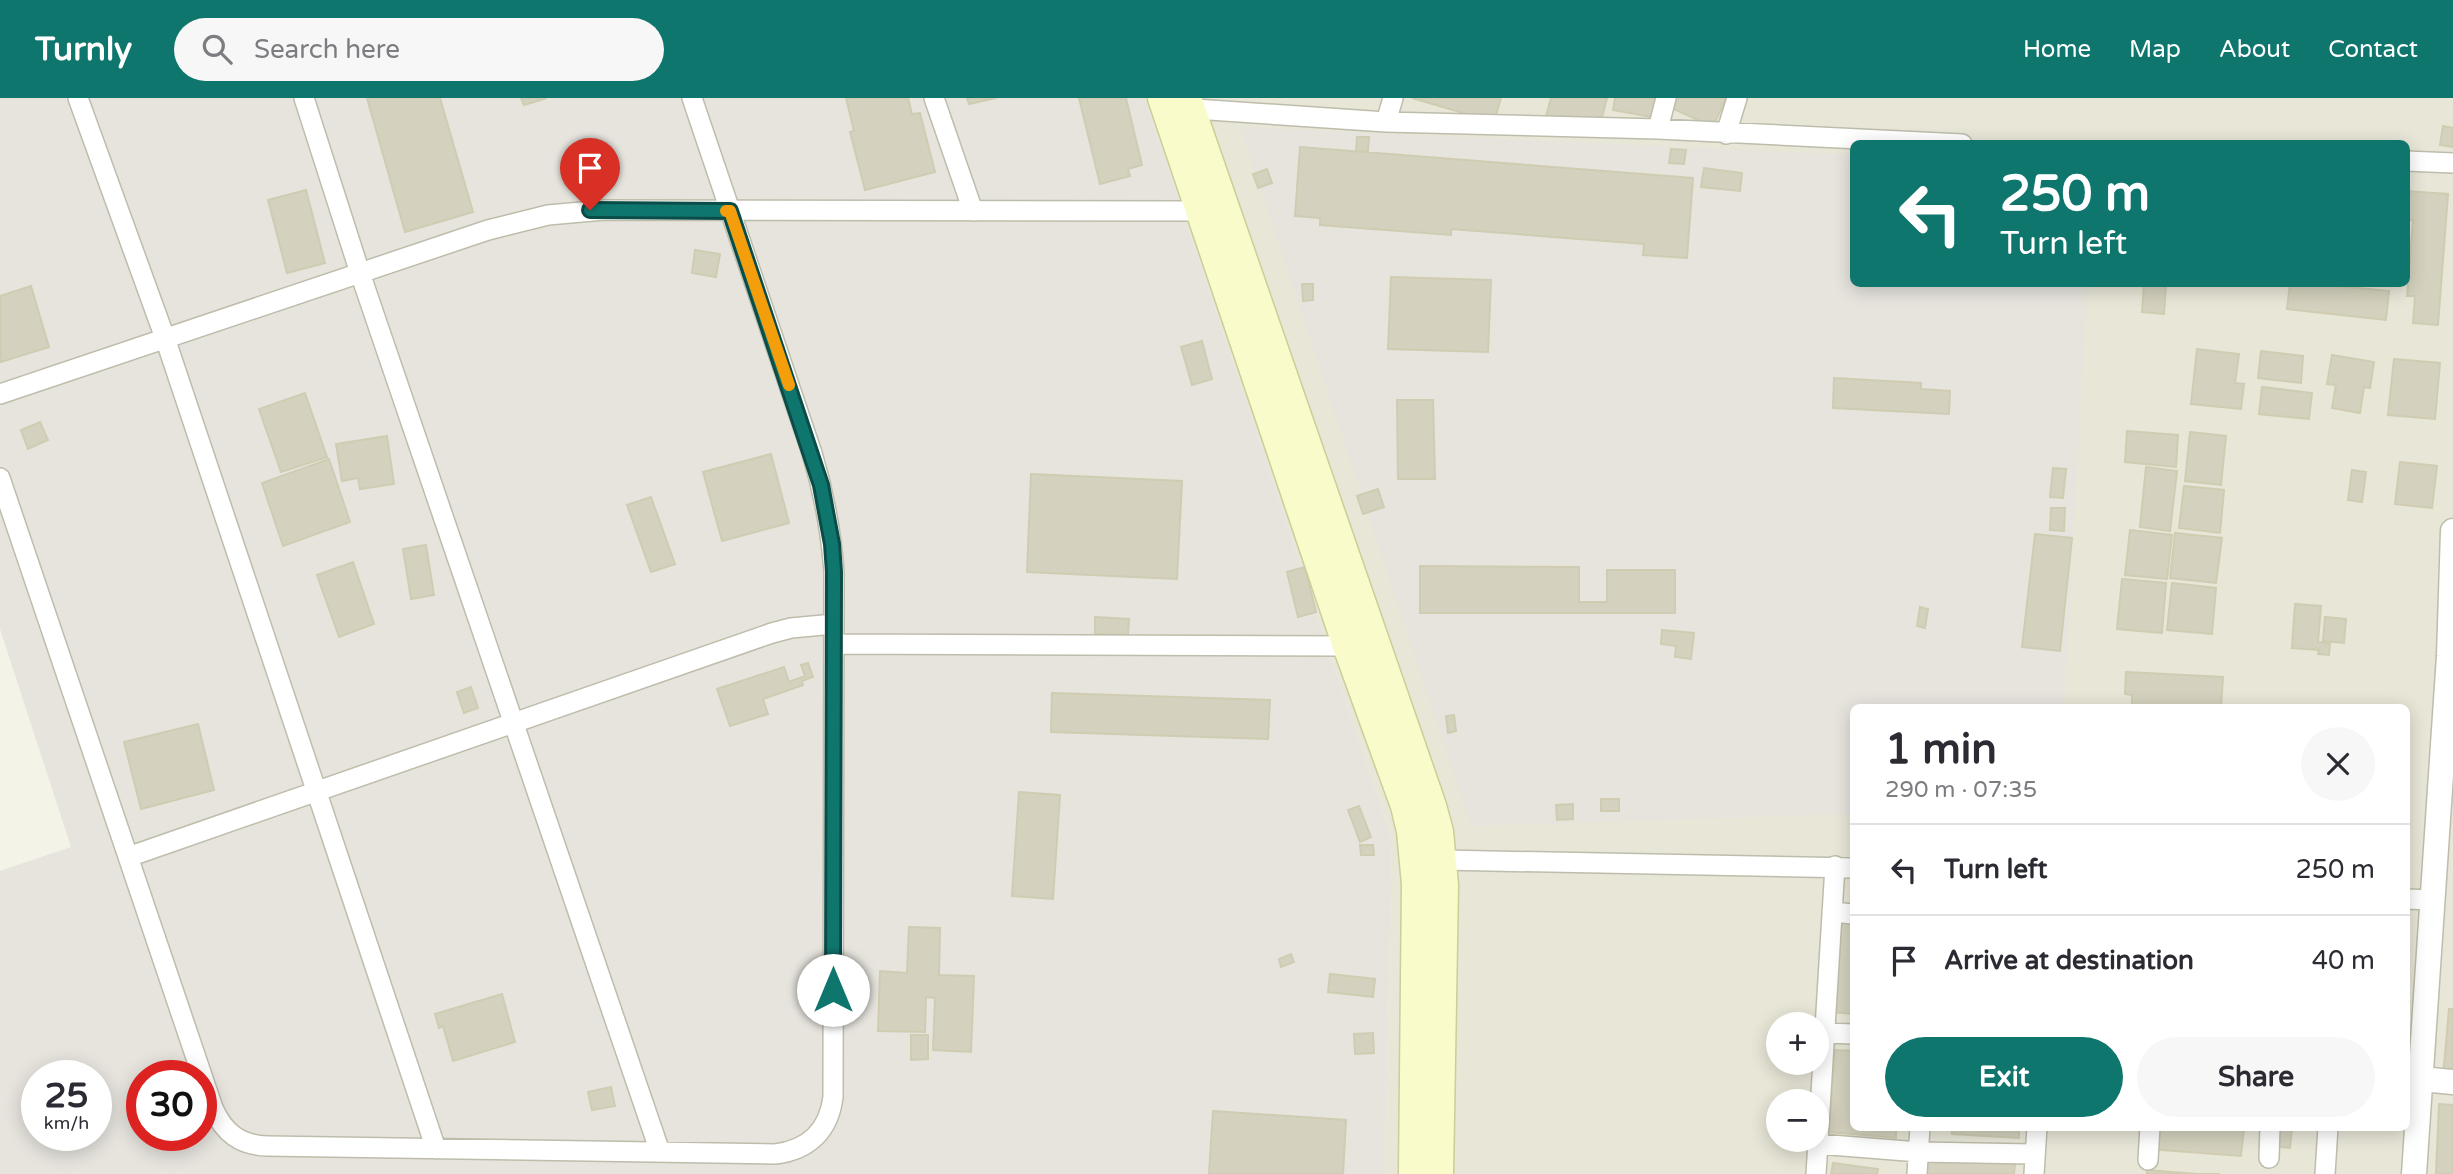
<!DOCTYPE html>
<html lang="en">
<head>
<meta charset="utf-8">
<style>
	:root { --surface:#fff; --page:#f7f7f7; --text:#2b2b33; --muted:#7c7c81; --line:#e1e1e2; --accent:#0f766e }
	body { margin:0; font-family:"Varela Round",sans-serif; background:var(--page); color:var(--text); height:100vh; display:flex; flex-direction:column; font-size:26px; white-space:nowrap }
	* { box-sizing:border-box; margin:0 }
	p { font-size:23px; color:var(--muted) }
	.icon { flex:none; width:38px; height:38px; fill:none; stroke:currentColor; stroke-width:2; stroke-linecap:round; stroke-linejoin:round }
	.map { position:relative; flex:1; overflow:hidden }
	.panel { position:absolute; left:1850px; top:606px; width:560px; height:427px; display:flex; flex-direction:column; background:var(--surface); border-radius:10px; box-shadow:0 4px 18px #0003 }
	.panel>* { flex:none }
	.hud { position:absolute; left:1850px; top:42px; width:560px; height:147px; border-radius:10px; box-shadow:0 4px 18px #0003; background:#0f766e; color:#fff; overflow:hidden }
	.buttons { position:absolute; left:1766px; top:914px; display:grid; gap:14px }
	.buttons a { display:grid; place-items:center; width:63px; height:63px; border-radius:50%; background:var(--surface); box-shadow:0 4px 18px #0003; font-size:35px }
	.speed { position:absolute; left:21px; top:962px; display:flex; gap:14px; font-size:35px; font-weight:700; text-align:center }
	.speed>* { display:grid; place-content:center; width:91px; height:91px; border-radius:50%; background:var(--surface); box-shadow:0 4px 18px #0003; line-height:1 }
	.speed small { font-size:18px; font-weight:400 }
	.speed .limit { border:10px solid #d22; background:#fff; color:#111 }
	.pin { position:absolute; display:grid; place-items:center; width:60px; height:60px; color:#fff; margin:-72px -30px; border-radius:50% 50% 50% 0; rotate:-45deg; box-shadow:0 0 7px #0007 }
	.pin .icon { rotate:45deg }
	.me { position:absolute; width:77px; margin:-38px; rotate:0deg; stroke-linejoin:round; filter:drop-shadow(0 0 5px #0008) }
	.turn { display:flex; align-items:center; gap:24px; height:147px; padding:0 35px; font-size:32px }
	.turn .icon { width:91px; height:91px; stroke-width:2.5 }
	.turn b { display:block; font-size:49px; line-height:60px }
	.round { display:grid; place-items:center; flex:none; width:74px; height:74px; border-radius:37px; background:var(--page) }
	.overview { display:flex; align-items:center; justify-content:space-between; height:119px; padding:0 35px }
	h1 { font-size:42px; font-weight:700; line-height:52px }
	.primary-button { display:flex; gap:14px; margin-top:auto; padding:14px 35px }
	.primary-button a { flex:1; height:80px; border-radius:42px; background:var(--accent); color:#fff; font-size:28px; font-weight:700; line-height:80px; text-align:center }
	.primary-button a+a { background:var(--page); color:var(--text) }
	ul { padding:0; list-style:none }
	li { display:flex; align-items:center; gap:21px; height:91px; padding:0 35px; border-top:2px solid var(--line) }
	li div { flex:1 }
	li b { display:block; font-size:26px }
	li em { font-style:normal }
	header { display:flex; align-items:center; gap:42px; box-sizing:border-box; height:98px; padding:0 35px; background:var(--accent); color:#fff }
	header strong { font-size:33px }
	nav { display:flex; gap:38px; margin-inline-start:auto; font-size:24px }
	.search { width:490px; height:63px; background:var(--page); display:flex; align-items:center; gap:18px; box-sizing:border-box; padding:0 24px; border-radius:38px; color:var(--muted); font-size:26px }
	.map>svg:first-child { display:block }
	.residential { fill:#e7e6d7; fill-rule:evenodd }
	.industrial { fill:#e6e4dd; fill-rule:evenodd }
	.building { fill:#d4d2be; stroke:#cfccb2; stroke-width:2 }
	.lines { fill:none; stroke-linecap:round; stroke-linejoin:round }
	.minor-casing { stroke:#bebdab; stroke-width:22 }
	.tertiary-casing { stroke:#bebdab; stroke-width:27 }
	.secondary-casing { stroke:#cccd98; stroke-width:31 }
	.minor { stroke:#fff; stroke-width:19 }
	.tertiary { stroke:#fff; stroke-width:24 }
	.secondary { stroke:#f9fbca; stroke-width:28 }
	.route-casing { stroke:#0a4d48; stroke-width:18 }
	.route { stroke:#0f766e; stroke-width:12 }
	.slow { stroke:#f59e0b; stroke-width:12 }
</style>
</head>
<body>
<header>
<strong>Turnly</strong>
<div class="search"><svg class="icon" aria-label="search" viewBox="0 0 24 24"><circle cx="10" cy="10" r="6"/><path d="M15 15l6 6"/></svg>Search here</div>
<nav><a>Home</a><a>Map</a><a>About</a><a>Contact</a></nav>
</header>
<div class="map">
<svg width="2453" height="1076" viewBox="0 0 2453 1076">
	<rect width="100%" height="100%" fill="#f3f3e8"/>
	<path class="residential" d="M1145 0H2453V1076H1385L1392 741ZM1853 46H2406V186H1853ZM1853 609H2406V1029H1853ZM1778 926H1816V964H1778ZM1778 1003H1816V1041H1778Z"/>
	<path class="industrial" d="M0 0H1145L1392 741 1385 1076H0V773L71 749 0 531ZM37 978H96V1038H37ZM142 978H201V1038H142Z
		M1240 29 1853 57V186H2087L2064 609H1853V716L1471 728Z"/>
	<path class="building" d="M367 0H440L473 114 405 134Z
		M521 0H547L524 7Z
		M846 0H908L912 16 920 15 935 74 865 92 850 34 854 33Z
		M967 0H996L969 6Z
		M1079 0H1126L1142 67 1128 71 1130 78 1100 86Z
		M1412 0H1501L1494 24Z
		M1551 0H1607L1601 23 1546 18Z
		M1615 0H1656L1652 19 1613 12Z
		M1666 0H1726L1713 29 1663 6Z
		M2443 28 2453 30V49L2440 47Z
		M1357 39H1369L1368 53H1356Z
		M1300 49 1693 80 1687 160 1643 157 1644 146 1451 131V137L1320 127V120L1295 118Z
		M1671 51 1686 52 1684 66 1669 65Z
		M1704 70 1742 75 1740 93 1701 89Z
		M1267 71 1272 85 1258 90 1253 76Z
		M306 92 325 165 287 175 268 102Z
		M2406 93 2448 96 2438 227 2413 225 2415 198H2407L2413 122H2406Z
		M695 152 720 156 716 179 692 175Z
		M1391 179 1491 182 1488 254 1388 251Z
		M1302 186H1313V202L1303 203Z
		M2144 186H2166L2164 216 2142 214Z
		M2290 186H2316L2389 193 2386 222 2287 211Z
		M31 188 49 249 1 264 0 198Z
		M1202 243 1212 281 1192 287 1181 249Z
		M2197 251 2239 256 2235 285 2244 286 2241 311 2191 306Z
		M2261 253 2303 258 2301 285 2258 280Z
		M2332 257 2374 264 2370 290 2364 289 2360 315 2332 310 2336 287 2327 286Z
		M2394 261 2440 265 2435 321 2388 317Z
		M1834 280 1921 285V291L1950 293 1949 316 1833 310Z
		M2262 289 2312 295 2309 321 2259 316Z
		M305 295 327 359 281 374 259 311Z
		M1397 302H1433L1435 381H1398Z
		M40 324 48 342 28 351 21 332Z
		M2127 333 2178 337 2176 369 2125 364Z
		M2190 334 2226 338 2221 387 2185 383Z
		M387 338 394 386 360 391 358 380 342 383 336 346Z
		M771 356 789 425 722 443 703 374Z
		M329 361 350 424 283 448 262 385Z
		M2400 364 2437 368 2432 410 2395 406Z
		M2146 369 2177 373 2170 433 2140 429Z
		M2053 370 2066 371 2063 400 2050 399Z
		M2352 372 2366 374 2362 404 2348 402Z
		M1031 376 1182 383 1177 481 1027 474Z
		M2184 388 2224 392 2220 435 2179 430Z
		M1378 391 1384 409 1363 416 1357 398Z
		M651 399 675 466 651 474 627 407Z
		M2051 410H2065L2064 433 2050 432Z
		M2130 432 2172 437 2167 481 2125 477Z
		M2175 435 2222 440 2216 485 2170 480Z
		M2035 436 2072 440 2060 553 2022 549Z
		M426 447 434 497 411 501 403 451Z
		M353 464 374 526 339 539 317 477Z
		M1420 468 1579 469V504H1607V472H1675V515H1420Z
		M1305 469 1316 514 1298 519 1287 474Z
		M2122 481 2166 485 2162 535 2117 531Z
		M2172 485 2216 490 2212 536 2167 532Z
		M2295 506 2321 508 2318 544 2330 545 2329 557 2318 556 2319 552 2292 550Z
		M1920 509 1928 511 1925 530 1917 528Z
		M1095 519 1129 521 1128 537 1095 536Z
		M2325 519 2346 521 2344 545 2323 543Z
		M1662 532 1694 535 1691 561 1675 559 1676 548 1661 546Z
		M808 565 813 579 802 583 803 587 763 601 768 616 730 628 717 591 784 569 789 584 805 578 801 567Z
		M2126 574 2223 579 2221 609H2132V597L2125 596Z
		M471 589 478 610 464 615 457 594Z
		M1052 595 1270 602 1268 641 1051 634Z
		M1454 617 1456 633 1448 635 1446 618Z
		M198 626 214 692 141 711 124 644Z
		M1019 694 1060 697 1053 801 1012 798Z
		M1601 701H1619V713H1601Z
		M1573 706V721L1557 722 1556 707Z
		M1359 708 1371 739 1360 744 1348 712Z
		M1360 747H1373L1374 757H1361Z
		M1840 820 1853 821V916L1832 914Z
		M909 829 940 830 939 877 974 878 971 954 933 952 935 900 926 899 925 934 878 933 880 873 907 875Z
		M1291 856 1294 864 1281 869 1279 861Z
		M1330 876 1375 881 1373 899 1328 894Z
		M502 896 515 944 453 963 443 928 439 930 435 916Z
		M2449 911H2453V980L2443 979Z
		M1373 935 1374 955 1355 956 1354 936Z
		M911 937H928V961L911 962Z
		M1835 952 1853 953V1029H1896V1040L1829 1034Z
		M611 989 615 1008 592 1012 588 994Z
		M2439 1006 2453 1007V1076H2436Z
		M1213 1013 1346 1022 1343 1076H1209Z
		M1952 1029H2019V1040L1952 1036Z
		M2151 1029H2244L2241 1058 2149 1051Z
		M2279 1029 2292 1030 2290 1050 2270 1048Z
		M1923 1056 2015 1066 2014 1076H1921Z
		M1833 1065 1878 1071 1877 1076H1831Z
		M2147 1072 2197 1076H2220H2147Z"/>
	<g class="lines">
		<defs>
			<path id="minor" d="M78 0 165 240 436 1051
				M304 0 360 175 660 1054
				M934 0 973 113
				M1180 10 1386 24 1658 31 1962 46
				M1386 24 1393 0
				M1658 31 1666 0
				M1726 36 1737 0
				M2406 63 2453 65
				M0 296 488 132 548 117 604 112 1199 113
				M0 380 213 1010C224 1035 240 1047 267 1048L775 1056C809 1052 829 1032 833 999L834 474C831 433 824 395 812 355L692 0
				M834 546 1347 548
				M128 759 772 535 791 530 834 526
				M1442 762 1853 770
				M2406 801 2433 802
				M1832 814 1853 816
				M1825 935 1853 936
				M1818 1046 1919 1054 2035 1056
				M2269 1060 2270 1029
				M2148 1062 2150 1029
				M1816 1076 1835 768
				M1917 1076 1920 1029
				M2034 1076 2037 1029
				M2325 1076 2328 1029"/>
			<path id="tertiary" d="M2421 981 2453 984
				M2414 1076 2449 558 2453 433"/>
			<path id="secondary" d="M1162 0 1347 548 1405 708 1411 733 1416 786 1413 1076
				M1187 0 1432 708 1439 734 1444 787 1439 1076"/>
		</defs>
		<use href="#minor" class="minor-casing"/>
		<use href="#tertiary" class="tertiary-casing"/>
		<use href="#secondary" class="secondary-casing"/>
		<use href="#minor" class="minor"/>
		<use href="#tertiary" class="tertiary"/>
		<use href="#secondary" class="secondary"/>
	</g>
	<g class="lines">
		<defs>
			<path id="route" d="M590 112 730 113 821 387 832 446 834 474 833 892"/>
		</defs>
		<use href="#route" class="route-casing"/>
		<use href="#route" class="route"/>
		<path class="slow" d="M726 113H730L789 287"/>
	</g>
</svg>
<div class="buttons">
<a>+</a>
<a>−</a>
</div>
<div class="speed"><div>25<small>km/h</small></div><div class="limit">30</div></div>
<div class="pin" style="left:590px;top:112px;background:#d93025"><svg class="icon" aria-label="arrive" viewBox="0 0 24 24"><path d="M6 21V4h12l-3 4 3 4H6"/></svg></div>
<svg class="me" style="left:833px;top:892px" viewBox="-20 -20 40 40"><circle r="19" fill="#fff"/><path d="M0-13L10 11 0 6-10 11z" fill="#0f766e"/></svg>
<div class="hud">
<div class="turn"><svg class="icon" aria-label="left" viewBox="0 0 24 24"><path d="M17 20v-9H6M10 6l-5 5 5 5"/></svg><div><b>250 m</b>Turn left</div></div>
</div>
<section class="panel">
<div class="overview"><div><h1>1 min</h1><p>290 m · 07:35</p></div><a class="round"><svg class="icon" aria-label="close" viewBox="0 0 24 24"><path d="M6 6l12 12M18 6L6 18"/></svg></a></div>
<ul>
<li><svg class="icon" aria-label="left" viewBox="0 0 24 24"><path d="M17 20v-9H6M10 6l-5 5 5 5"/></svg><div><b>Turn left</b></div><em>250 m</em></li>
<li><svg class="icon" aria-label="arrive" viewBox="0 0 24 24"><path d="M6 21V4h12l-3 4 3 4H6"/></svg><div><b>Arrive at destination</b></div><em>40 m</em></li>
</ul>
<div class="primary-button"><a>Exit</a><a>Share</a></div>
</section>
</div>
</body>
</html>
